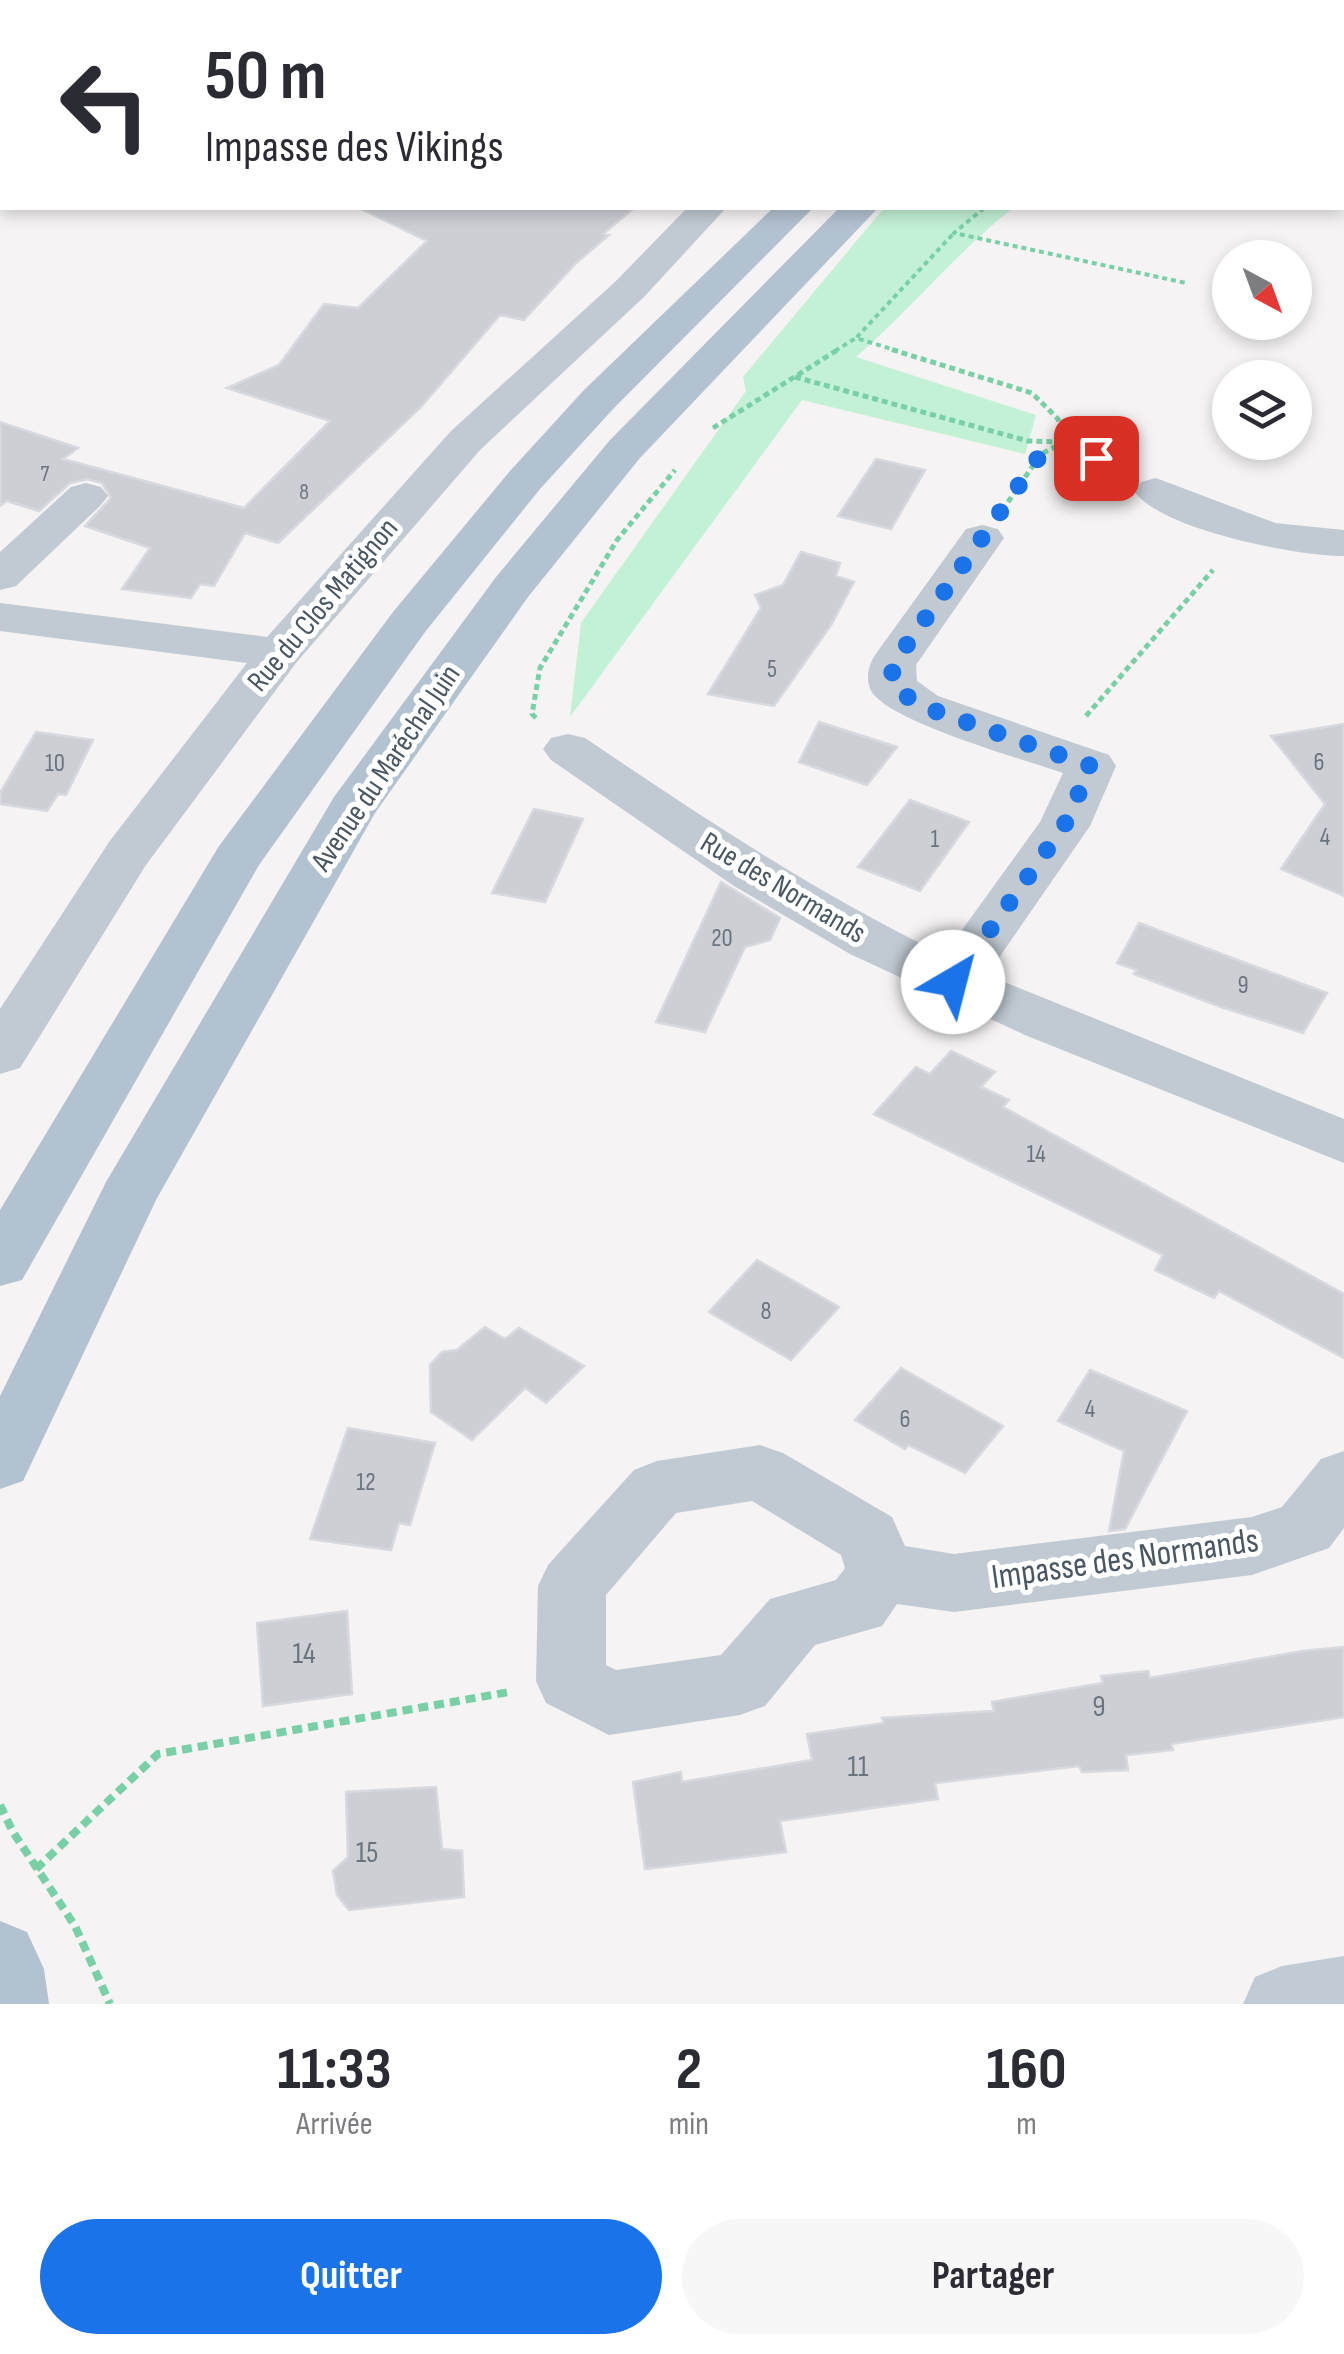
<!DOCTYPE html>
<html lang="fr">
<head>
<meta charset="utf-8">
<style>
	:root { --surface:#fff; --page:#f7f7f7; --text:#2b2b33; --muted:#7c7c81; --accent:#1a73e8 }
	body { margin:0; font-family:"Sofia Sans Condensed",sans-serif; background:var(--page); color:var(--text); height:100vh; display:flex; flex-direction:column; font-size:38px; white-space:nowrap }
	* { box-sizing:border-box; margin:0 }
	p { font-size:32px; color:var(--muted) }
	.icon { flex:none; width:55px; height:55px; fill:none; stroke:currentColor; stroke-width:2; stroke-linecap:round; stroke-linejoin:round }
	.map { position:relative; height:2004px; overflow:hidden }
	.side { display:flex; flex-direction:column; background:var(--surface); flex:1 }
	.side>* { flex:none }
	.banner { position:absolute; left:0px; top:0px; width:1345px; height:210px; box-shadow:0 5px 15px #0003; background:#fff; color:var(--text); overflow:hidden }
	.needle { width:65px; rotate:139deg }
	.controls { position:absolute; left:1212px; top:240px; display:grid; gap:20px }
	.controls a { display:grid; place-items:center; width:100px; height:100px; border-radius:50%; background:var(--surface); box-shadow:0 5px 15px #0003; font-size:50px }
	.pin { position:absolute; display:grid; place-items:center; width:85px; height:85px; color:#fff; margin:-42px; border-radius:20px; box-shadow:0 5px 15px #0006 }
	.me { position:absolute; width:110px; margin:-55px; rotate:37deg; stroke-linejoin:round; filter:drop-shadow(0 0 8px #0008) }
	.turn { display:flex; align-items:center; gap:35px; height:210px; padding:0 40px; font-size:45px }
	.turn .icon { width:130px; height:130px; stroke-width:2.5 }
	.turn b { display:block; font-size:70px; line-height:85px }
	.eta { display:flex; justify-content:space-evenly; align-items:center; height:170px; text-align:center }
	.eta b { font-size:60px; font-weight:700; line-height:70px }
	.action { display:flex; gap:20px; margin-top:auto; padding:20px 40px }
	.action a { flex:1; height:115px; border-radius:60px; background:var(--accent); color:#fff; font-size:40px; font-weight:700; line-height:115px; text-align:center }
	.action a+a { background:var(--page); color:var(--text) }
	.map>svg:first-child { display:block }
	.green { fill:#c3f1d5 }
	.building { fill:#cdcfd5; stroke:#d7d9de; stroke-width:2.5 }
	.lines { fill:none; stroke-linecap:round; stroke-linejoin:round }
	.path-far2 { stroke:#7ad0a6; stroke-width:4; stroke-dasharray:5 4; stroke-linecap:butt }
	.path-far1 { stroke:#7ad0a6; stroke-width:5; stroke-dasharray:6 4; stroke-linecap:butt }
	.path { stroke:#7ad0a6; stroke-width:8; stroke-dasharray:10 6; stroke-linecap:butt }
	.street { fill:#c1cad2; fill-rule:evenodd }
	.secondary { fill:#c1cbd6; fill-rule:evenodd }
	.primary { fill:#b3c2d1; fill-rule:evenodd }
	.route { stroke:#1a73e8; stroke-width:18; stroke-dasharray:0 32.4 }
	.labels { text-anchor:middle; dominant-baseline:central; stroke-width:10; stroke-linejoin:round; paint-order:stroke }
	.far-number-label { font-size:22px; fill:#6b747e }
	.number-label { font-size:25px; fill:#6b747e }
	.street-label { font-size:30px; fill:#4a5661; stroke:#fff }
	.near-number-label { font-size:30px; fill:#6b747e }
	.near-street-label { font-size:35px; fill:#4a5661; stroke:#fff }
</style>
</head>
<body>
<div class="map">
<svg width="1344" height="2004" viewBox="0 0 1344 2004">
	<rect width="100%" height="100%" fill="#f5f3f3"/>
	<path class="green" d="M884 208H1013C959 250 910 310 856 357L1036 415 1025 454 802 400 570 717 581 623 746 391 743 377Z"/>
	<path class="building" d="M359 208H634L603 234 609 235 575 264 524 320 500 315 421 407 278 543 245 533 214 586 200 584 191 598 122 589 150 548 85 526 111 498 102 483 87 479 70 483 39 511 7 501 0 506V422L78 448 63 459 244 508 330 421 227 388 279 365 324 304 358 308 427 241Z
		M876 459 925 470 891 529 838 516Z
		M801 552 840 563 836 576 854 582 831 625 774 706 708 694 761 608 755 595 783 585Z
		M819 722 897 747 867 785 799 762Z
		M1344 724V896L1281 869 1325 804 1271 736Z
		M36 732 93 740 66 795 58 794 47 811 0 804V793Z
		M910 800 969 822 920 891 858 867Z
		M534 809 583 819 545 902 492 893Z
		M721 882 780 918 770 940 745 947 705 1032 656 1022Z
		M1139 923 1243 962 1327 993 1303 1033 1221 1007 1134 974 1137 970 1117 963Z
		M951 1051 995 1072 981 1087 1009 1100 1003 1107 1344 1294V1358L1219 1291 1214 1298 1155 1270 1163 1255 874 1114 916 1067 930 1074Z
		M757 1260 839 1307 791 1360 709 1312Z
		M485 1327 505 1339 519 1328 584 1366 546 1403 525 1388 472 1440 431 1412 430 1365 442 1352 457 1350Z
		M901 1368 1003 1426 965 1473 908 1445 905 1449 855 1420Z
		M1090 1370 1187 1411 1125 1529 1109 1531 1124 1451 1058 1421Z
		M348 1428 435 1443 410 1525 399 1523 391 1550 310 1539Z
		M347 1611 352 1694 263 1706 257 1623Z
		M1344 1647V1717L1171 1744 1173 1750 1126 1755 1128 1770 1082 1772 1079 1766 935 1783 938 1799 780 1821 786 1852 645 1869 633 1782 681 1772 682 1782 812 1760 807 1734 884 1723 882 1718 994 1711 992 1702 1103 1683 1101 1676 1148 1671 1150 1678 1303 1651Z
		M436 1787 442 1849 462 1851 464 1897 349 1910 337 1895 333 1871 348 1857 346 1792Z"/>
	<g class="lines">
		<path class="path-far2" d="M984 208 954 233 1186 283
			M835 351 856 338
			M898 351 856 338 954 233"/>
		<path class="path-far1" d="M795 377 1028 441 1065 442 1058 419 1032 393 890 349
			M713 428 839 349
			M1008 502 1041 454 1065 442 1116 469
			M1086 716 1213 570
			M536 718 532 714 540 668 617 540 675 470"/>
		<path class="path" d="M0 1805 13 1832 75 1926 110 2004
			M36 1869 158 1754 509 1692"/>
		<path class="street" d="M855 0H906L907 2H857Z
			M2 21V41L0 42V22Z
			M1342 157 1344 158V180L1342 179Z
			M687 208H726L644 297 481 449 296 663 146 865 20 1068 0 1074V1009L109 842 247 663 0 631V603L267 637 451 431 616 281Z
			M1156 478 1275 523 1344 530V556C1297 556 1161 530 1134 491L1141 482Z
			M86 483 101 487 108 496 101 505 16 586 0 590V552L71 487Z
			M982 525 998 529 1004 538 916 665 917 681 938 696 1109 755 1116 766 1090 826 987 975 1344 1119V1163L1025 1035 850 954 734 886 551 760 543 749 551 738 568 734 585 738C702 817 817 894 944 955L1040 822 1063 773C1019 758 905 726 876 697 864 686 867 667 875 655L966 529Z
			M760 1445 783 1453 892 1517 905 1546 954 1554 1252 1517 1282 1507 1321 1459 1344 1451V1528L1329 1548 1252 1575 954 1612 897 1604 882 1626 815 1645 765 1706 740 1715 609 1735 546 1703 536 1681 538 1586 548 1565 634 1470 657 1461ZM752 1501 841 1555 845 1568 836 1580 770 1599 721 1655 616 1670 606 1665V1595L676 1513Z"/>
		<path class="secondary" d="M1342 2H1344V22H1342Z
			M1344 1956V2004H1243L1255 1977 1282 1966Z"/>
		<path class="primary" d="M773 208H813L614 408 540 489 425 632 259 865 22 1280 0 1286V1210L219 846 393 612 510 471 584 390Z
			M839 208H878L640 458 528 597 375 813 156 1200 23 1481 0 1489V1396L106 1182 334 797 496 577 610 440Z
			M0 1921 27 1932 44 1969 49 2004H0Z"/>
	</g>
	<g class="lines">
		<path class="route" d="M953 982 1064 826 1091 766 921 706 893 687 892 666 1041 454 1065 442 1096 458"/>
	</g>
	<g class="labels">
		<g class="far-number-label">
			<text x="45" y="474">7</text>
			<text x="304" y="492">8</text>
		</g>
		<g class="number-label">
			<text x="772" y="669">5</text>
			<text x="1319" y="762">6</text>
			<text x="55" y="763">10</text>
			<text x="1325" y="837">4</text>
			<text x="935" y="839">1</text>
			<text x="722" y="938">20</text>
			<text x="1243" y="985">9</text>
			<text x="1036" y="1154">14</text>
			<text x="766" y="1311">8</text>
			<text x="1090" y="1409">4</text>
			<text x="905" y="1419">6</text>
			<text x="366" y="1482">12</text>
		</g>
		<g class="street-label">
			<text transform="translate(323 605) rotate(-50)">Rue du Clos Matignon</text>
			<text transform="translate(386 768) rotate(-56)">Avenue du Maréchal Juin</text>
			<text transform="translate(783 888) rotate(31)">Rue des Normands</text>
		</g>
		<g class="near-number-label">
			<text x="304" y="1654">14</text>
			<text x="1099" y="1707">9</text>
			<text x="858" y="1767">11</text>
			<text x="367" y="1853">15</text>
		</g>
		<g class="near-street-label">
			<text transform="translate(1125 1559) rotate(-8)">Impasse des Normands</text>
		</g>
	</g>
</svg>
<div class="controls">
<a><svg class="needle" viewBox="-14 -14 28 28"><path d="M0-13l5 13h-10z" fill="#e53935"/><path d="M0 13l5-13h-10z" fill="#7c7c81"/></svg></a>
<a><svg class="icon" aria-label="layers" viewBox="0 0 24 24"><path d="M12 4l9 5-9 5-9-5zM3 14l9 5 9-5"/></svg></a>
</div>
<div class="pin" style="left:1096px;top:458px;background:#d93025"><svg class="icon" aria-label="arrive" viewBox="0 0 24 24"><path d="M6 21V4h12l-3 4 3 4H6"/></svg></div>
<svg class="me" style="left:953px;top:982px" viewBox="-20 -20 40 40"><circle r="19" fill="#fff"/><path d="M0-13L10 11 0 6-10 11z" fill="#1a73e8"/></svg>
<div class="banner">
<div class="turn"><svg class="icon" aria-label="left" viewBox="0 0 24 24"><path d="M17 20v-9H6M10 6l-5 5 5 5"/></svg><div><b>50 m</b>Impasse des Vikings</div></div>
</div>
</div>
<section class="side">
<div class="eta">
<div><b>11:33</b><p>Arrivée</p></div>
<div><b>2</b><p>min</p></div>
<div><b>160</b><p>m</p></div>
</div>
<div class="action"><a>Quitter</a><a>Partager</a></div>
</section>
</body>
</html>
